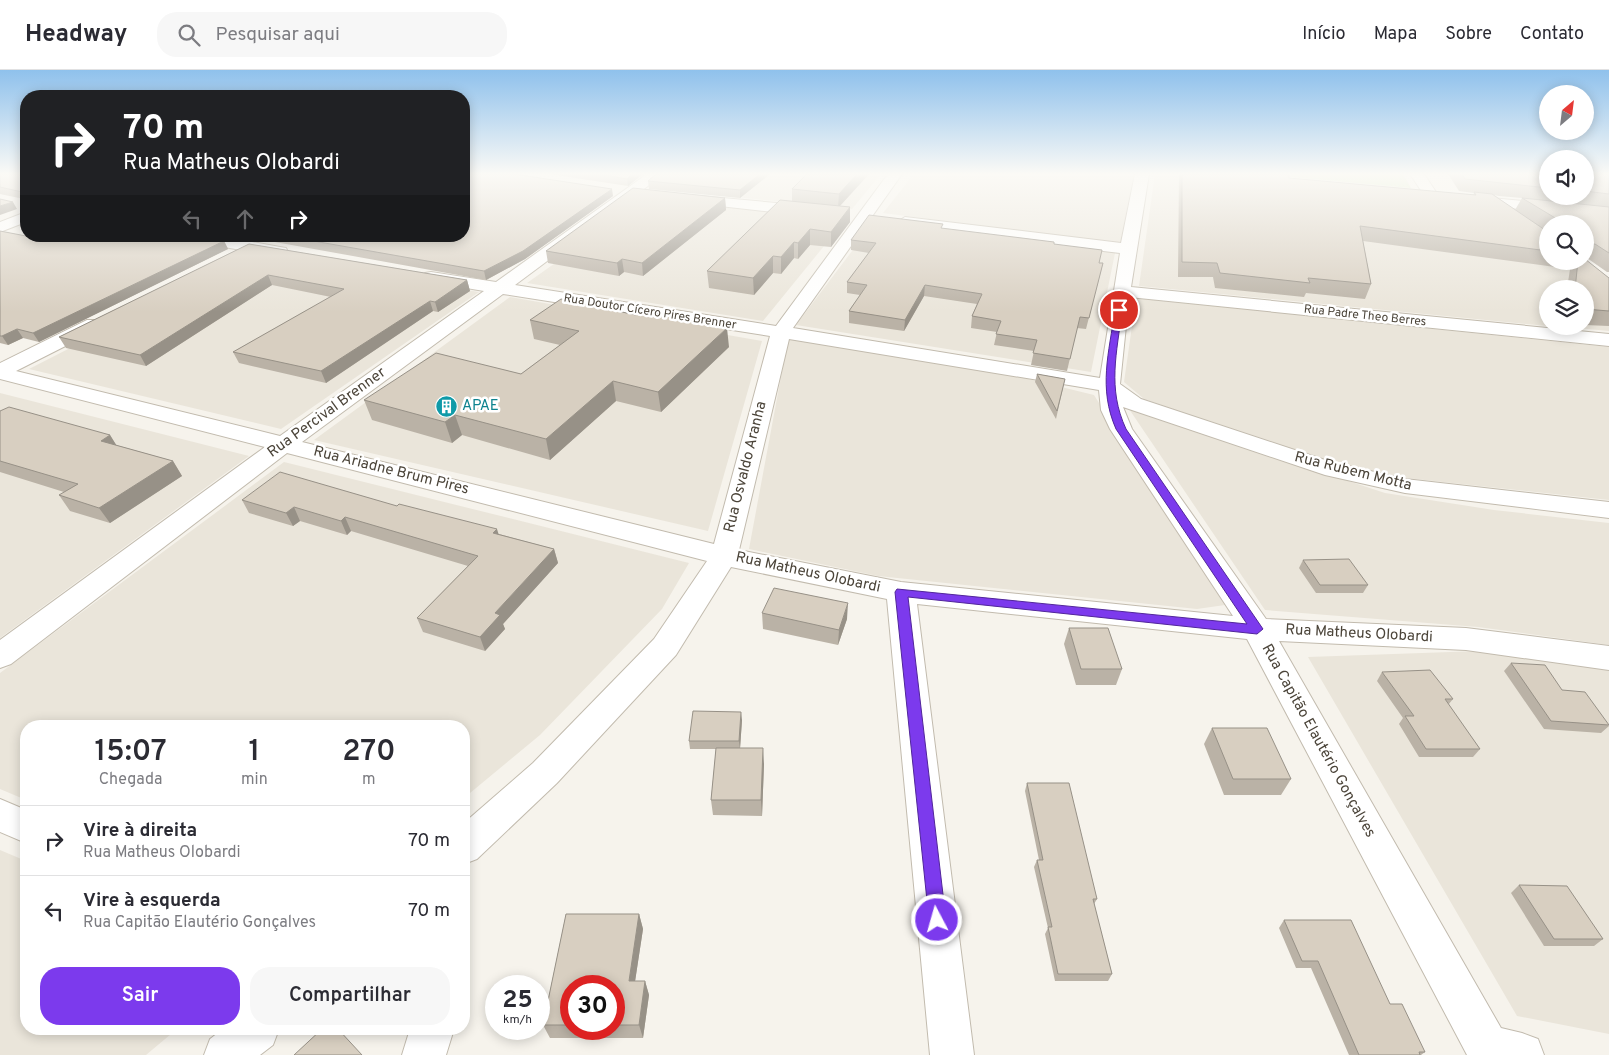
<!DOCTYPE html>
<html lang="pt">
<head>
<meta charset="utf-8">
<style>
	:root { --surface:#fff; --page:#f7f7f7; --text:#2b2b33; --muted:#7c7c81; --line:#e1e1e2; --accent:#7c3aed }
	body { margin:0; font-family:Overpass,sans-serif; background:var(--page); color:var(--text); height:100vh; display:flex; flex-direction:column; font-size:19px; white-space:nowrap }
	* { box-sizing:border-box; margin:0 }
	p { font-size:16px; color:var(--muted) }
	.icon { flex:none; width:28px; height:28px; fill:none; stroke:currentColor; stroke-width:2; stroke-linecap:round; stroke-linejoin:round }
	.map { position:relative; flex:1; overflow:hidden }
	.sheet { position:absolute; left:20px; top:650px; width:450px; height:315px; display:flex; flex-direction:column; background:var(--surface); border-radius:20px; box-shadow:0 2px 12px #0003 }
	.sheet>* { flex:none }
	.guide { position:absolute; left:20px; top:20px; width:450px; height:152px; border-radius:20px; box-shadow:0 2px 12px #0003; background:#202124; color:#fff; overflow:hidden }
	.needle { width:32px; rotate:28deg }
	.tools { position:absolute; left:1539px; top:15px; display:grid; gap:10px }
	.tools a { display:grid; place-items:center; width:55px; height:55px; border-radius:50%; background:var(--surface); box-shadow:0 2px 12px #0003; font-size:25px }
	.speed { position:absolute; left:485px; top:905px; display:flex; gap:10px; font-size:25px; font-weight:700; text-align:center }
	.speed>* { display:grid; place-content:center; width:65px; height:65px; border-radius:50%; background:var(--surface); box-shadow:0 2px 12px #0003; line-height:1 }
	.speed small { font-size:12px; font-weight:400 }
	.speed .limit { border:8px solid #d22; background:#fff; color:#111 }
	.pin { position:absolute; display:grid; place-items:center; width:42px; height:42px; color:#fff; margin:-21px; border:2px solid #fff; border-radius:50%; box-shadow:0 1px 5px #0007 }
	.me { position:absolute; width:55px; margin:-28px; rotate:354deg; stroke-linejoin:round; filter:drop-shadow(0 0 4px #0008) }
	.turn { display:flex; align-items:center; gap:18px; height:105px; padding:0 20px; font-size:22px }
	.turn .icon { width:65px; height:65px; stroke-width:2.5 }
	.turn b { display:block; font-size:35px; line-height:42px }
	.lanes { display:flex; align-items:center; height:48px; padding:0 20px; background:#0003; justify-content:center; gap:25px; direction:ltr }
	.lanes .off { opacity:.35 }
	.eta { display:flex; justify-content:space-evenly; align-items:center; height:85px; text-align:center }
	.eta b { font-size:30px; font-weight:600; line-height:35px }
	.action { display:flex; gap:10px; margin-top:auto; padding:10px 20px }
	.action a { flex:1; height:58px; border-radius:20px; background:var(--accent); color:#fff; font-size:20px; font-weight:600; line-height:58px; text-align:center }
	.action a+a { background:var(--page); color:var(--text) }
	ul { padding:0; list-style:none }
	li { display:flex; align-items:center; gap:15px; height:70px; padding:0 20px; border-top:1px solid var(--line) }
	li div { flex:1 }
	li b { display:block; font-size:19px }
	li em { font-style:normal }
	header { display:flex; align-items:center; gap:30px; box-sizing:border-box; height:70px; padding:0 25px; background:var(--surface); border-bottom:1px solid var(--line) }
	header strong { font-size:24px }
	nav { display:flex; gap:28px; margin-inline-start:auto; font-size:18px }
	.search { width:350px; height:45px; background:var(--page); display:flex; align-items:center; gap:12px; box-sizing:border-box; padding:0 18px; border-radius:20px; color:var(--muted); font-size:19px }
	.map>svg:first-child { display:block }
	.residential { fill:#eae5da }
	.green { fill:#d2eab5 }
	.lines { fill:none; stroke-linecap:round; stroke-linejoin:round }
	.minor-casing { stroke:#c2bbae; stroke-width:2 }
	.minor { fill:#fff; fill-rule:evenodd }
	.wall { fill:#bab2a6; fill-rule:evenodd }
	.shaded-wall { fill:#979187 }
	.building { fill:#d8cfc1; stroke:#979187 }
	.route { fill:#7c3aed; stroke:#51269a }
	.labels { text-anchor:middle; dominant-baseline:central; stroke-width:5; stroke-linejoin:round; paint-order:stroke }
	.far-street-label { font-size:12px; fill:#4b4439; stroke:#fff }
	.culture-label { font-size:15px; fill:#0d838f; stroke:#fff; text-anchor:start }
	.street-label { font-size:15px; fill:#4b4439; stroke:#fff }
</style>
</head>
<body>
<header>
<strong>Headway</strong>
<div class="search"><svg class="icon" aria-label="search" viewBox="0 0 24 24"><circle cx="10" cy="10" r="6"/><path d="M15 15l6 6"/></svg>Pesquisar aqui</div>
<nav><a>Início</a><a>Mapa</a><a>Sobre</a><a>Contato</a></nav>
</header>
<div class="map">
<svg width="1609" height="985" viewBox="0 0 1609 985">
	<rect width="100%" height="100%" fill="#f6f3ec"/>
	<path class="residential" d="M667 104H881L852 139 649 118Z
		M914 104H1134L1120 174 883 143Z
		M1155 104H1199L1548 191H1557L1609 227V261L1555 256H1585V219H1548L1547 256 1139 216Z
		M647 128 846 149 763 251 527 213Z
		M874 152 1115 183 1091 302 796 255Z
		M254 184 479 222 281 359 29 299Z
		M510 227 762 271 708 461 314 370Z
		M1136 228 1609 277V430L1397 407 1315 388 1144 329 1124 312Z
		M788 269 963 293 1094 325 1225 535 1197 539 878 506 749 479Z
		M0 323 249 386 0 568Z
		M1129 339 1385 423 1494 440 1609 453V575L1478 557 1265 540Z
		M284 392 689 493 662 539 540 665 464 728V656H26V730L0 719V603Z
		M1479 581 1609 599V964L1517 946 1308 587Z
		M0 780 26 791V959H177L146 985H0Z"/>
	<path class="green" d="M1291 104H1403L1411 118 1291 107Z"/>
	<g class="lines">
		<defs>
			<path id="minor" d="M647 104H664L515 215 776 256 888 104H902L793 258 1100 308 1120 183 905 157 897 152 905 147 1121 173 1135 104H1149L1131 217 1609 264V276L1129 227 1120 314 1141 329 1331 392 1405 409 1609 432V448L1405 423 1325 405 1123 337 1132 359 1266 549 1466 558 1609 576V600L1466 580 1279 571 1501 958 1522 963 1538 969 1544 985H1467L1247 569 917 534 974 985H930L887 529 731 497 676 585 557 713 477 789 464 794V753L533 693 654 569 707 491 287 383 11 594 0 598V570L265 377 0 309V293L87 250H101L104 254 101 258 16 301 280 366 484 221 425 211 422 207 425 203 431 202 496 212ZM503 224 770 266 714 474 302 372ZM789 269 1099 320 1101 340 1110 359 1233 546 901 512 739 480Z
				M1410 104H1424L1438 125 1436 128H1426Z
				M689 125 810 136 818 141 810 146 684 132 682 129Z
				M1469 126 1609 139V149L1464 133 1462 130Z
				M26 142V152L0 162V152Z
				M183 166H219L280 177 286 178 288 182 286 186 280 187 191 171Z
				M0 729 26 740V773L0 762Z
				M223 959H279L273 975 260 985H204L210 969Z
				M410 959H454L446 985H402Z"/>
		</defs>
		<use href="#minor" class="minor-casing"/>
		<use href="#minor" class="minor"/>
	</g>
	<path class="wall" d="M0 104H26L24 129 0 124Z
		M549 104H643L628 116Z
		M657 104H770L740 128 649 119 648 111Z
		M869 104 840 136 850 137V152L831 177 810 175 798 189 794 188 781 204 773 203 754 225 709 218 707 201 792 131V119Z
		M1179 104H1280L1289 108 1473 125 1474 123 1459 121 1448 104H1548V126H1585V104H1609V202H1607L1587 188 1586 190 1609 208V256L1585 255V219H1567L1570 199 1363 171 1371 214 1365 229 1306 223 1304 227 1215 218 1213 207H1178ZM1494 125 1499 126 1522 128 1515 140ZM1535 154 1548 161V154H1585V191H1548V162Z
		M613 126 525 189 486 210 253 168 238 166H464Z
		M725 128 726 140 643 206 624 202 619 206 548 193 546 181Z
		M943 159 1054 174 1099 193H1103L1086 259 1077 258 1067 301 1031 295 1034 281 994 275 997 262 971 258 972 246 977 234 924 226 904 261 849 253V241L860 225 847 223V212L869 183 851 180V170Z
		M0 161 52 171H224L228 179 39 272 23 268 8 275 0 273Z
		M249 174 467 210 470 221 438 242 433 241 326 313 239 293 233 282 331 227 272 215 146 296 66 278 59 267Z
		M530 250 729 277 661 342 616 331 550 390 462 365 452 373 372 350 364 330 521 304 560 275 534 269Z
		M1037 304 1065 309 1056 349 1035 312Z
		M0 341 110 365 116 375 173 391 182 406 110 453 70 441 59 425 64 422 0 402Z
		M242 430 397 436 554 479 558 493 503 554 505 559 485 581 423 562 417 548 468 496 351 461 347 465 300 451 293 456 249 443Z
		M1303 490 1368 515 1363 523H1316L1299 498Z
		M762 543 847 549 838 575 763 559Z
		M1069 558 1122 599 1116 615H1076L1064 574Z
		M1511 593 1562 620 1609 656 1601 663 1544 659 1504 601Z
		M1382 602 1453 629 1448 635 1480 679 1473 687H1419L1399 654 1403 648 1377 611Z
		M742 650 740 678 764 694 762 746 713 745 711 730 716 679H690L689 671Z
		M1212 658 1291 709 1281 725H1224L1204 674Z
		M1027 713 1097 829 1094 834 1112 904 1108 911H1055L1045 864 1048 858 1034 797 1037 790H1039L1025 721Z
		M1519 815 1603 869 1594 876H1544L1511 823Z
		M566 844H639L643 859 635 911H645L649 925 643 968H550L543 955ZM571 916H614V959H571Z
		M1284 850 1390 934 1425 982 1421 985H1349L1311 898H1296L1279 858Z"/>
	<path class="shaded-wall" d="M632 104H643L628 116 627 109Z
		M760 104H770L740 128V120Z
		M857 104H869L838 138 839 124Z
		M612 119 613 126 525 189 486 210 484 201Z
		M725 128 726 140 643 206 642 193Z
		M13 132 17 139 0 145V136Z
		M850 137V152L831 177V162Z
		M810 159V175L798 189V173Z
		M224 171 228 179 39 272 33 263Z
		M794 172V188L781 204V187Z
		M773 186V203L754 225 753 208Z
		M622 189 624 202 619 206 617 193Z
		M268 205 272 215 146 296 140 285Z
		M467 210 470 221 438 242 435 232Z
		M925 215 924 226 904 261 905 250Z
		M430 231 433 241 326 313 321 301Z
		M727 258 729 277 661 342 658 322Z
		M17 259 23 268 8 275 2 266Z
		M613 311 616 331 550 390 546 369Z
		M455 345 462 365 452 373 445 352Z
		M110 365 120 381 101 371Z
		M173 391 182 406 110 453 99 438Z
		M294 437 300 451 293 456 286 443Z
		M345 447 351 461 347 465 341 451Z
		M497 459 501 472 493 463Z
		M554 479 558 493 503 554 505 559 485 581 480 567 495 543Z
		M848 533 847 549 838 575 839 560Z
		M741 642 742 650 740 679 739 671Z
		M763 678 764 694 762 746 761 730Z
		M639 844 643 859 633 925 629 911Z
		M645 911 649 925 643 968 639 955Z"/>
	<path class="building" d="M0 104H26V127L23 128 22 122 0 117Z
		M464 104H514L612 119 523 181 484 201 285 166H464Z
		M598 104H632L627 109Z
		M656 104H760L740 120 648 111Z
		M807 104H857L839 124 792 119Z
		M1182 104H1280L1289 105V108L1476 125 1474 122 1492 124 1548 162V181L1360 156 1371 214 1308 208 1310 213 1220 203 1217 193 1182 192Z
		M1462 104H1548V118L1465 109Z
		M1585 104H1609V124L1585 121Z
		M633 118 725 128 642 193 622 189 617 193 546 181Z
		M1522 128 1609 137V183L1595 174 1585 175V154H1557V149Z
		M0 129 13 132 0 136Z
		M780 130 850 137 831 162 810 159 798 173 794 172 781 187 773 186 753 208 707 201Z
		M869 145 943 154 941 158 1054 172V174L1102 180 1099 193H1103L1089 248 1080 247 1070 289 1033 283 1037 270 996 264 1001 251 972 246 982 224 925 215 905 250 849 241 867 215 847 212 876 173 851 170Z
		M0 161 52 171 63 166H196L224 171 33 263 17 259 2 266H0Z
		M249 174 467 210 435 232 430 231 321 301 233 282 344 219 268 205 140 285 59 267Z
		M1585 189 1609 208V241L1585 239V219H1575L1578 191H1585Z
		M561 229 636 245 642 240 727 258 658 322 613 311 546 369 455 345 445 352 364 330 436 283 521 304 579 261 530 250Z
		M1037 304 1065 309 1057 341Z
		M9 337 110 365 101 371 173 391 99 438 59 425 78 414 0 391V341Z
		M280 402 397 436 399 434 497 459 493 463 554 479 495 543 500 545 480 567 417 548 478 486 345 447 341 451 294 437 286 443 242 430Z
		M1349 489 1368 515H1320L1303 490Z
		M774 518 848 533 839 560 762 543Z
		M1069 558H1108L1122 599H1081Z
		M1511 593 1545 595 1562 620 1585 622 1609 655 1551 651Z
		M1430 600 1453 629H1445L1480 679H1426L1405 646H1414L1382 602Z
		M693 641 741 642 739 671H689Z
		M1212 658H1267L1291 709H1233Z
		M716 678H763L761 730H711Z
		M1027 713H1069L1097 829H1093L1112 904H1058L1048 857H1052L1037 790H1043Z
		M1519 815 1567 816 1603 869H1554Z
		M566 844H639L629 911H645L639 955H614V916H571V955H543Z
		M1284 850H1351L1390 934H1402L1425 982H1419L1420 985H1359L1318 891H1302Z
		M322 959H338L362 985H294Z"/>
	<linearGradient id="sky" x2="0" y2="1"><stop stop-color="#8fc1ec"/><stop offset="0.43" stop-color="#fbfaf6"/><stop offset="1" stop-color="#fbfaf6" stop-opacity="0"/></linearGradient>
	<rect width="1609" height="242" fill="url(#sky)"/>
	<path class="route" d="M1119 238 1122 240C1117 283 1107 318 1126 359L1263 559 1257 564 908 527 946 850 943 856 937 858 932 856 929 850 895 522 897 519 1247 554 1116 359C1098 318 1109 283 1115 240Z"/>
	<defs>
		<symbol id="building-disc" viewBox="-11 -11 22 22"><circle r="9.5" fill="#0f9aa8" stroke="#fff"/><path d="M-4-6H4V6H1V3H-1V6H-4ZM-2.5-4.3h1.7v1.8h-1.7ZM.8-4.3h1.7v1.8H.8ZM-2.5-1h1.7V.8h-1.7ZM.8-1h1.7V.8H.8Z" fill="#fff"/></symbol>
	</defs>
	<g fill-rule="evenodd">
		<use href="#building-disc" x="434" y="324" width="25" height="25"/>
	</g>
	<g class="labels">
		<g class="far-street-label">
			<text transform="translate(650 242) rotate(9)">Rua Doutor Cícero Pires Brenner</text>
			<text transform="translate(1365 246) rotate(6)">Rua Padre Theo Berres</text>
		</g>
		<g class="culture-label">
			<text x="462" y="336">APAE</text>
		</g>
		<g class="street-label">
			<text transform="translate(327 343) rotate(-36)">Rua Percival Brenner</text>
			<text transform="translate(746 397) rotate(-76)">Rua Osvaldo Aranha</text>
			<text transform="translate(391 401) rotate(14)">Rua Ariadne Brum Pires</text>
			<text transform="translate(1353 402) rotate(14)">Rua Rubem Motta</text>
			<text transform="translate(808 503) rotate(12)">Rua Matheus Olobardi</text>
			<text transform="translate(1359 564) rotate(3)">Rua Matheus Olobardi</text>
			<text transform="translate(1318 671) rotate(61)">Rua Capitão Elautério Gonçalves</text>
		</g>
	</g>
</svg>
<div class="tools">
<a><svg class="needle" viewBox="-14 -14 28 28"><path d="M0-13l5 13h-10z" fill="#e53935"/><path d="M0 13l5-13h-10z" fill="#7c7c81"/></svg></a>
<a><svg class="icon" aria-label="sound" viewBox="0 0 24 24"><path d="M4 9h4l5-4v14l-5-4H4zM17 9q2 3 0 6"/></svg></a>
<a><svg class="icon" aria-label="search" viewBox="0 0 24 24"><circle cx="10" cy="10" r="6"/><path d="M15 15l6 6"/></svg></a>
<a><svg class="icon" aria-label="layers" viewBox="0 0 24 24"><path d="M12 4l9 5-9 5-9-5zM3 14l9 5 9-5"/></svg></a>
</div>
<div class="speed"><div>25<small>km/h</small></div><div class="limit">30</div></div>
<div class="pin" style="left:1119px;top:240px;background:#d93025"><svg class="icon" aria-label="arrive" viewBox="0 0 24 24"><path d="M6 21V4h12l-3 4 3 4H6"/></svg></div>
<svg class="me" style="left:937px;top:850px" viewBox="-20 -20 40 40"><circle r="17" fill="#7c3aed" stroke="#fff" stroke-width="3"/><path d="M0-11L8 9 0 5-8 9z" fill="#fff"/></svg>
<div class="guide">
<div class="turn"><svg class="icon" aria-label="right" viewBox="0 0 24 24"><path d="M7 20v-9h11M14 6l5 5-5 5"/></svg><div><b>70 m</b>Rua Matheus Olobardi</div></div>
<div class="lanes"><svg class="icon off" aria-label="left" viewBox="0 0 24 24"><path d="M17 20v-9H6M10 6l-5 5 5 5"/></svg><svg class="icon off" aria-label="ahead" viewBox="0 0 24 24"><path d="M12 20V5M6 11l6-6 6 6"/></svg><svg class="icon" aria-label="right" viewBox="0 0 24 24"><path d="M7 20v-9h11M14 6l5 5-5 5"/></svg></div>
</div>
<section class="sheet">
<div class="eta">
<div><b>15:07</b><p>Chegada</p></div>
<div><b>1</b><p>min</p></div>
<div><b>270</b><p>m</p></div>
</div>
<ul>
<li><svg class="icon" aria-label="right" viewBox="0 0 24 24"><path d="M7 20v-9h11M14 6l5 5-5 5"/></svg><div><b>Vire à direita</b><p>Rua Matheus Olobardi</p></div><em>70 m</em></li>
<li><svg class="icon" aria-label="left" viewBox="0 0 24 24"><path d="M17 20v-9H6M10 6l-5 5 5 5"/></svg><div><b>Vire à esquerda</b><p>Rua Capitão Elautério Gonçalves</p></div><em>70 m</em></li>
</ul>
<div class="action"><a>Sair</a><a>Compartilhar</a></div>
</section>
</div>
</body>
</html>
